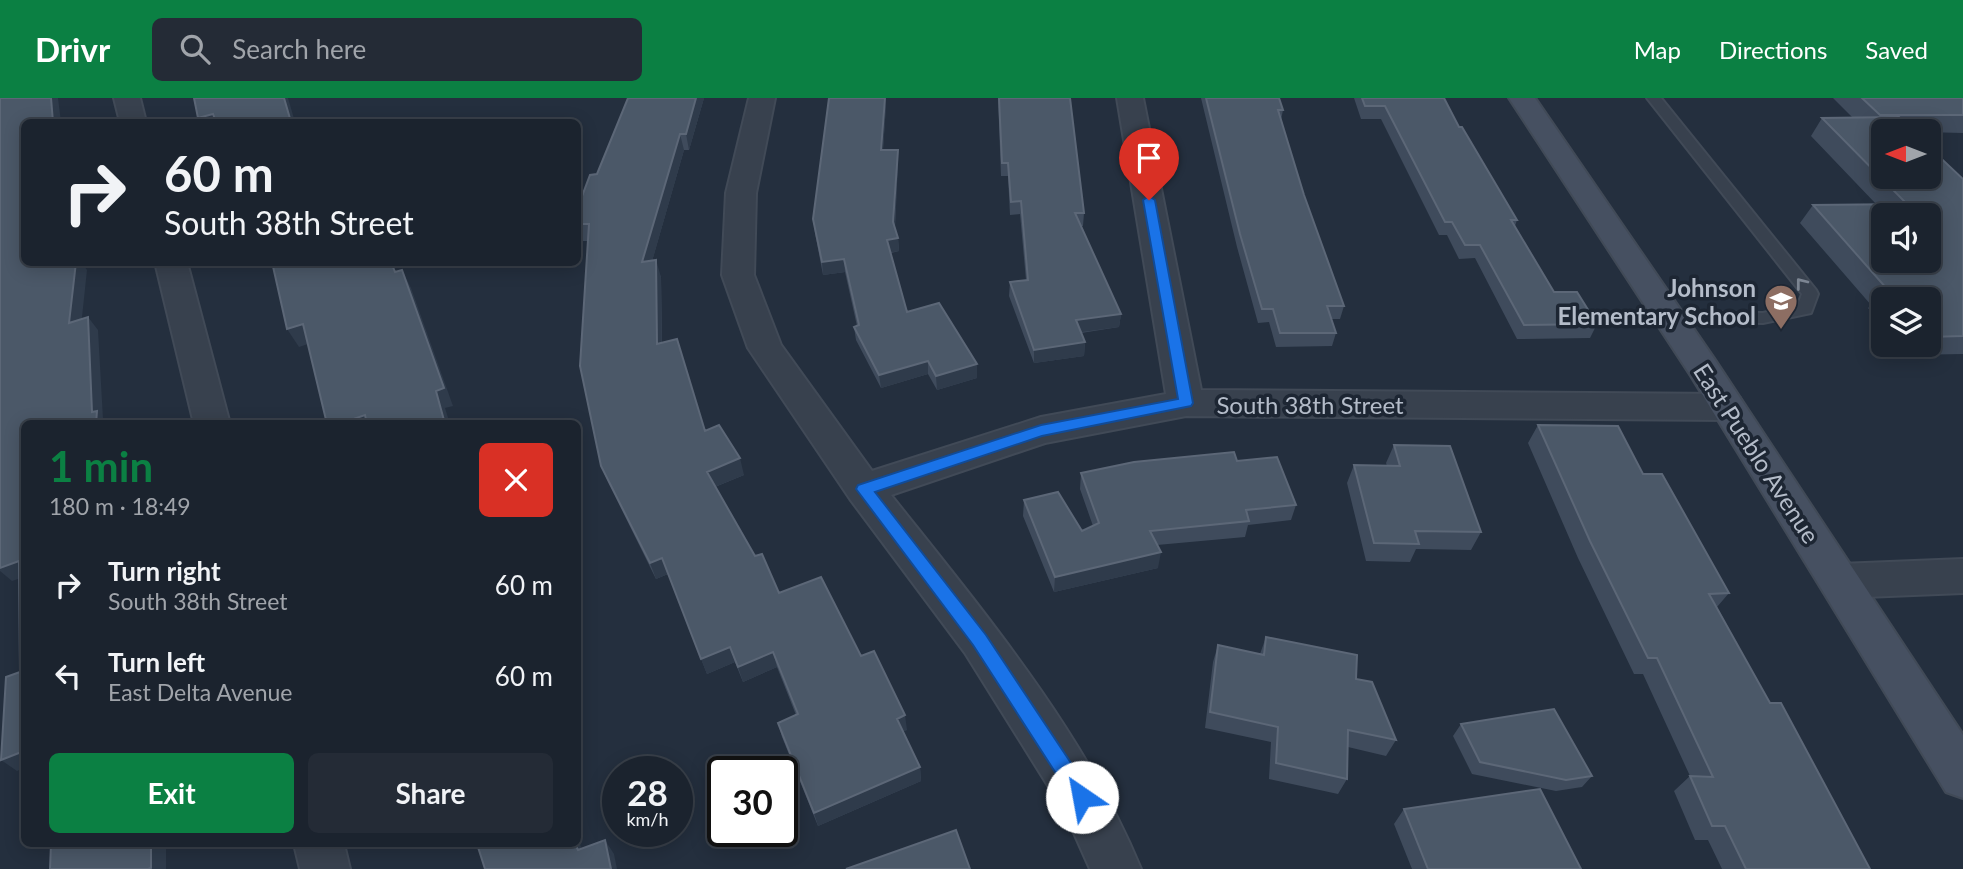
<!DOCTYPE html>
<html lang="en">
<head>
<meta charset="utf-8">
<style>
	:root { --surface:#1b232e; --page:#242b36; --text:#f1f3f6; --muted:#a0a4aa; --line:#39404a; --accent:#0b8043 }
	body { margin:0; font-family:Lato,sans-serif; background:var(--page); color:var(--text); height:100vh; display:flex; flex-direction:column; font-size:26px; white-space:nowrap }
	* { box-sizing:border-box; margin:0 }
	p { font-size:23px; color:var(--muted) }
	.icon { flex:none; width:38px; height:38px; fill:none; stroke:currentColor; stroke-width:2; stroke-linecap:round; stroke-linejoin:round }
	.map { position:relative; flex:1; overflow:hidden }
	.sheet { position:absolute; left:21px; top:322px; width:560px; height:427px; display:flex; flex-direction:column; background:var(--surface); border-radius:10px; box-shadow:0 4px 18px #0003,0 0 0 2px var(--line) }
	.sheet>* { flex:none }
	.guide { position:absolute; left:21px; top:21px; width:560px; height:147px; border-radius:10px; box-shadow:0 4px 18px #0003,0 0 0 2px var(--line); background:#1b232e; color:var(--text); overflow:hidden }
	.needle { width:46px; rotate:270deg }
	.buttons { position:absolute; left:1871px; top:21px; display:grid; gap:14px }
	.buttons a { display:grid; place-items:center; width:70px; height:70px; border-radius:10px; background:var(--surface); box-shadow:0 4px 18px #0003,0 0 0 2px var(--line); font-size:35px }
	.speed { position:absolute; left:602px; top:658px; display:flex; gap:14px; font-size:35px; font-weight:700; text-align:center }
	.speed>* { display:grid; place-content:center; width:91px; height:91px; border-radius:50%; background:var(--surface); box-shadow:0 4px 18px #0003,0 0 0 2px var(--line); line-height:1 }
	.speed small { font-size:18px; font-weight:400 }
	.speed .limit { border:4px solid #111; border-radius:10px; background:#fff; color:#111 }
	.pin { position:absolute; display:grid; place-items:center; width:60px; height:60px; color:#fff; margin:-72px -30px; border-radius:50% 50% 50% 0; rotate:-45deg; box-shadow:0 0 7px #0007 }
	.pin .icon { rotate:45deg }
	.me { position:absolute; width:77px; margin:-38px; rotate:327deg; stroke-linejoin:round; filter:drop-shadow(0 0 5px #0008) }
	.turn { display:flex; align-items:center; gap:24px; height:147px; padding:0 28px; font-size:32px }
	.turn .icon { width:91px; height:91px; stroke-width:2.5 }
	.turn b { display:block; font-size:49px; line-height:60px }
	.round { display:grid; place-items:center; flex:none; width:74px; height:74px; border-radius:10px; background:var(--page) }
	.headline { display:flex; align-items:center; justify-content:space-between; height:119px; padding:0 28px }
	h1 { font-size:42px; font-weight:700; line-height:52px; color:var(--accent) }
	.button { display:flex; gap:14px; margin-top:auto; padding:14px 28px }
	.button a { flex:1; height:80px; border-radius:10px; background:var(--accent); color:#fff; font-size:28px; font-weight:700; line-height:80px; text-align:center }
	.button a+a { background:var(--page); color:var(--text) }
	ul { padding:0; list-style:none }
	li { display:flex; align-items:center; gap:21px; height:91px; padding:0 28px }
	li div { flex:1 }
	li b { display:block; font-size:26px }
	li em { font-style:normal }
	header { display:flex; align-items:center; gap:42px; box-sizing:border-box; height:98px; padding:0 35px; background:var(--accent); color:#fff }
	header strong { font-size:33px }
	nav { display:flex; gap:38px; margin-inline-start:auto; font-size:24px }
	.search { width:490px; height:63px; background:var(--page); display:flex; align-items:center; gap:18px; box-sizing:border-box; padding:0 24px; border-radius:10px; color:var(--muted); font-size:26px }
	.map>svg:first-child { display:block }
	.lines { fill:none; stroke-linecap:round; stroke-linejoin:round }
	.lane-casing { stroke:#414a57; stroke-width:4 }
	.street-casing { stroke:#414a57; stroke-width:4 }
	.secondary-casing { stroke:#414a57; stroke-width:4 }
	.lane { fill:#38414e; fill-rule:evenodd }
	.street { fill:#38414e; fill-rule:evenodd }
	.secondary { fill:#465061; fill-rule:evenodd }
	.wall { fill:#3f4b5c }
	.shaded-wall { fill:#2f3b4b }
	.building { fill:#4b5868; stroke:#5c6777; stroke-width:2; fill-rule:evenodd }
	.oneway { stroke:#7c8592 }
	.route { fill:#1a73e8; stroke:#114b97; stroke-width:2 }
	.labels { text-anchor:middle; dominant-baseline:central; stroke-width:7; stroke-linejoin:round; paint-order:stroke }
	.poi-label { font-size:24px; font-weight:bold; fill:#b4bcc9; stroke:#1d2633; text-anchor:end }
	.street-label { font-size:24px; fill:#b4bcc9; stroke:#1d2633 }
</style>
</head>
<body>
<header>
<strong>Drivr</strong>
<div class="search"><svg class="icon" aria-label="search" viewBox="0 0 24 24"><circle cx="10" cy="10" r="6"/><path d="M15 15l6 6"/></svg>Search here</div>
<nav><a>Map</a><a>Directions</a><a>Saved</a></nav>
</header>
<div class="map">
<svg width="1963" height="771" viewBox="0 0 1963 771">
	<rect width="100%" height="100%" fill="#242f3e"/>
	<g class="lines">
		<defs>
			<path id="lane" d="M1647 0H1661L1816 192 1818 196 1811 215 1763 225 1663 223 1661 219 1663 215 1669 214 1763 215 1798 207 1802 196Z"/>
			<path id="street" d="M114 0H140L146 24H120Z
				M749 0H775L756 95 754 177 781 247 872 373 1041 319 1166 296 1117 0H1143L1201 292 1727 296 1740 300 1745 309 1740 318 1727 322 1186 318 1045 345 891 397C983 513 1084 633 1141 771H1090L1065 715 965 555 850 401 748 250 722 177 726 95Z
				M155 164H187L230 326H194Z
				M1963 461V495L1840 500 1825 495 1819 483 1825 471 1840 466Z
				M294 746H344L350 771H300Z"/>
			<path id="secondary" d="M1509 0H1535L1715 262 1963 637V700L1946 694 1691 278Z"/>
		</defs>
		<use href="#lane" class="lane-casing"/>
		<use href="#street" class="street-casing"/>
		<use href="#secondary" class="secondary-casing"/>
		<use href="#lane" class="lane"/>
		<use href="#street" class="street"/>
		<use href="#secondary" class="secondary"/>
	</g>
	<path class="wall" d="M704 0 689 52H684L652 163 661 179 662 245 705 333 744 377 715 389 755 458 779 495 861 558 907 632 903 633 920 669 921 683 818 728 782 639 778 625 796 617 777 569 743 584 735 564 707 576 668 476 656 481 608 384 601 368 588 143H578V109L597 76Z
		M998 0H1070L1084 115 1083 128H1081L1121 216 1119 229 1081 235 1085 244 1084 258 1034 265 1009 198 1010 184 1026 182 1020 116 1010 117 1008 78H1001Z
		M1201 0H1279L1283 12 1281 22 1304 97 1344 208 1340 221H1331L1336 235 1332 248 1276 249 1269 224 1258 225 1237 149Z
		M1354 0H1444L1459 29 1517 122 1515 128 1554 194 1597 226 1590 240 1517 241 1475 160 1459 161 1447 137H1439L1381 21H1361Z
		M1833 0H1963V35L1883 33 1963 81V256L1908 257 1899 247H1928V201H1883V227L1868 210 1871 207 1800 125 1813 107 1876 106 1811 38 1822 20H1853Z
		M886 7 883 52H898V65L895 129 898 140 899 153 891 155 907 214 977 266V280L937 292 928 276 881 290 856 242 854 229 857 228 845 174 823 177 815 135 813 121Z
		M1538 327 1643 376 1729 495 1717 509 1770 605 1870 771H1722L1708 742H1695L1674 693 1690 678 1643 576H1634L1578 460 1528 345Z
		M1394 347 1481 434 1471 452 1416 451 1410 464 1366 463 1347 385 1354 367 1387 368 1386 365Z
		M1237 363 1296 407 1291 422 1248 427 1245 439 1157 447 1158 470 1054 494 1023 418 1024 402 1082 433 1093 428 1080 391 1081 375Z
		M1266 539 1356 581 1396 642 1386 658 1348 649 1347 681 1338 696 1269 681 1271 644 1205 630 1213 564 1218 547 1260 556Z
		M1461 626 1592 678 1582 689 1556 693 1472 676 1453 638Z
		M1404 711 1581 771H1412L1394 726Z"/>
	<path class="shaded-wall" d="M51 0H58L61 24H53Z
		M284 0H288L295 24H291Z
		M696 0H704L689 52 686 36Z
		M885 0 886 7 882 65 881 52Z
		M213 16 218 24H201L198 20Z
		M680 36 684 52 647 181 642 164Z
		M898 52V65L894 137 893 124Z
		M898 140 899 153 888 155 887 142Z
		M844 161 845 174 823 177 822 164Z
		M656 162 661 179 662 263 657 246Z
		M76 164H81L87 172 80 238 69 225Z
		M402 172 411 190 453 308 445 310 450 326H445Z
		M1121 216 1119 229 1075 235 1076 222Z
		M88 219 98 232 103 321 108 326H96L92 314Z
		M303 226 314 244 299 249 287 231Z
		M1085 244 1084 258 1034 265V252Z
		M928 263V276L881 290 879 277Z
		M977 266V280L937 292 936 278Z
		M365 317 371 326H339Z
		M740 360 744 377 712 390 707 374Z
		M1161 454 1158 470 1054 494 1055 479Z
		M662 460 668 476 656 481 650 465Z
		M19 463 24 479 12 483 0 473V470Z
		M730 549 735 564 707 576 701 561Z
		M773 554 777 569 743 584 738 569Z
		M905 617 907 632 899 635 897 621Z
		M24 653V670L17 673 1 662Z
		M920 669 921 683 818 728 814 715Z
		M578 741 587 765 578 752 575 746H578Z
		M605 742 614 756 617 771H611Z
		M151 746H166V771H148Z"/>
	<path class="building" d="M0 0H51L53 24H24V164H76L69 225 88 219 92 314 97 313 96 326H24V653L1 662 6 579 20 574 19 463 0 470Z
		M194 0H284L291 24H216L213 16 198 20Z
		M628 0H696L686 36H680L642 164 656 162 657 246 677 241 705 333 719 327 740 360 707 374 755 458 762 456 779 495 821 479 861 558 874 553 905 617 897 621 920 669 814 715 778 625 798 616 773 554 738 569 730 549 701 561 662 460 650 465 601 368 580 268 589 126H578V109L590 77 597 76Z
		M829 0H885L881 52H898L893 124 898 140 887 142 907 214 939 205 977 266 936 278 928 263 879 277 854 229 859 227 844 161 822 164 813 121Z
		M999 0H1070L1084 115H1075L1121 216 1076 222 1085 244 1034 252 1010 184 1028 182 1021 103 1011 104 1008 65H1002Z
		M1206 0H1279L1283 12H1278L1304 97 1344 208H1327L1336 235H1280L1273 211H1262L1240 136Z
		M1362 0H1444L1459 29H1462L1517 122H1511L1554 194H1577L1597 226 1524 227 1480 147H1465L1452 124H1445L1385 8H1365Z
		M1862 0H1963V17H1880Z
		M1899 19 1913 33H1883V79H1928V48L1963 81V238L1928 239V201H1891L1883 192H1888L1813 107 1907 106 1822 20ZM1883 117H1928V163H1883Z
		M272 164H391L395 174 402 172 444 290 436 293 445 326H367L365 317 339 326H327L303 226 287 231Z
		M1538 327 1618 328 1643 376H1662L1729 495 1709 496 1770 605H1781L1870 771H1746L1725 728H1712L1690 678 1713 679 1657 560H1648L1590 443Z
		M1394 347 1450 348 1481 434 1415 433 1419 446 1374 445 1354 367 1400 368Z
		M1234 354 1237 363 1277 359 1296 407 1246 412 1249 423 1150 433 1161 454 1055 479 1024 402 1058 394 1082 433 1099 425 1081 375 1134 364Z
		M1266 539 1357 557 1356 581 1372 584 1396 642 1348 632 1347 681 1276 665 1278 629 1210 614 1218 547 1264 557Z
		M1554 611 1592 678 1566 682 1480 664 1461 626Z
		M1540 691 1581 771H1428L1404 711Z
		M956 732 970 771H846Z
		M605 742 611 771H485L477 746H575L578 752Z
		M51 746H151V770L148 771H50Z"/>
	<defs><path id="oneway-chevron" d="M-2-3.5L2.5 0L-2 3.5" fill="none" stroke-width="1.6" stroke-linecap="round" stroke-linejoin="round" transform="scale(1.75)"/></defs>
	<use class="oneway" href="#oneway-chevron" transform="translate(1801 185) rotate(-128)"/>
	<path class="route" d="M1149 98 1155 102 1193 305 1191 308 1042 338 875 394 986 537 1089 692 1092 699 1089 705 1082 708 1075 705 973 547 856 391 858 387 1041 327 1178 301 1143 102Z"/>
	<defs>
		<symbol id="school-pin" viewBox="-11 -11 22 30"><path d="M0 17L-7.5 6A9.5 9.5 0 1 1 7.5 6Z" fill="#8d6e63" stroke="#1d2633"/><path d="M0-5L7-2L0 1L-7-2ZM-4 1L0 2.5L4 1V4Q0 6-4 4Z" fill="#fff"/></symbol>
	</defs>
	<g fill-rule="evenodd">
		<use href="#school-pin" x="1762" y="184" width="38" height="52"/>
	</g>
	<g class="labels">
		<g class="poi-label">
			<text x="1756" y="189">Johnson<tspan x="1756" dy="28">Elementary School</tspan></text>
		</g>
		<g class="street-label">
			<text x="1310" y="306">South 38th Street</text>
			<text transform="translate(1757 355) rotate(57)">East Pueblo Avenue</text>
		</g>
	</g>
</svg>
<div class="buttons">
<a><svg class="needle" viewBox="-14 -14 28 28"><path d="M0-13l5 13h-10z" fill="#e53935"/><path d="M0 13l5-13h-10z" fill="#a0a4aa"/></svg></a>
<a><svg class="icon" aria-label="sound" viewBox="0 0 24 24"><path d="M4 9h4l5-4v14l-5-4H4zM17 9q2 3 0 6"/></svg></a>
<a><svg class="icon" aria-label="layers" viewBox="0 0 24 24"><path d="M12 4l9 5-9 5-9-5zM3 14l9 5 9-5"/></svg></a>
</div>
<div class="speed"><div>28<small>km/h</small></div><div class="limit">30</div></div>
<div class="pin" style="left:1149px;top:102px;background:#d93025"><svg class="icon" aria-label="arrive" viewBox="0 0 24 24"><path d="M6 21V4h12l-3 4 3 4H6"/></svg></div>
<svg class="me" style="left:1082px;top:699px" viewBox="-20 -20 40 40"><circle r="19" fill="#fff"/><path d="M0-13L10 11 0 6-10 11z" fill="#1a73e8"/></svg>
<div class="guide">
<div class="turn"><svg class="icon" aria-label="right" viewBox="0 0 24 24"><path d="M7 20v-9h11M14 6l5 5-5 5"/></svg><div><b>60 m</b>South 38th Street</div></div>
</div>
<section class="sheet">
<div class="headline"><div><h1>1 min</h1><p>180 m · 18:49</p></div><a class="round" style="background:#d93025;color:#fff"><svg class="icon" aria-label="close" viewBox="0 0 24 24"><path d="M6 6l12 12M18 6L6 18"/></svg></a></div>
<ul>
<li><svg class="icon" aria-label="right" viewBox="0 0 24 24"><path d="M7 20v-9h11M14 6l5 5-5 5"/></svg><div><b>Turn right</b><p>South 38th Street</p></div><em>60 m</em></li>
<li><svg class="icon" aria-label="left" viewBox="0 0 24 24"><path d="M17 20v-9H6M10 6l-5 5 5 5"/></svg><div><b>Turn left</b><p>East Delta Avenue</p></div><em>60 m</em></li>
</ul>
<div class="button"><a>Exit</a><a>Share</a></div>
</section>
</div>
</body>
</html>
